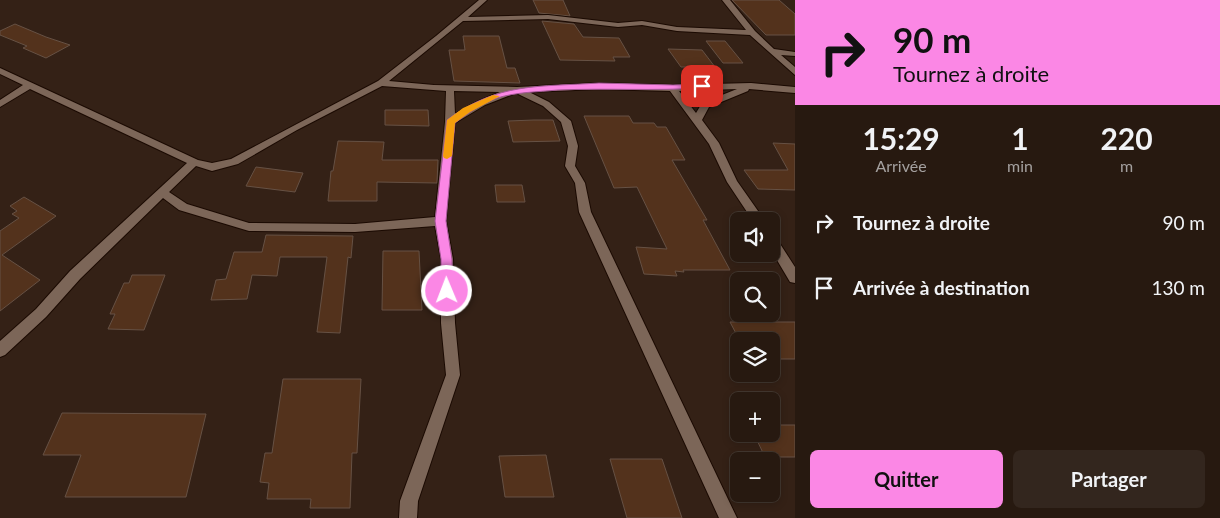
<!DOCTYPE html>
<html lang="fr">
<head>
<meta charset="utf-8">
<style>
	:root { --surface:#271910; --page:#33261e; --text:#f1f3f6; --muted:#a4a09f; --line:#433830; --accent:#fb87e5 }
	body { margin:0; font-family:Lato,sans-serif; background:var(--page); color:var(--text); height:100vh; display:flex; flex-direction:column; font-size:19px; white-space:nowrap }
	* { box-sizing:border-box; margin:0 }
	p { font-size:16px; color:var(--muted) }
	.icon { flex:none; width:28px; height:28px; fill:none; stroke:currentColor; stroke-width:2; stroke-linecap:round; stroke-linejoin:round }
	.map { position:relative; flex:1; overflow:hidden }
	.drawer { display:flex; flex-direction:column; background:var(--surface); width:425px }
	.drawer>* { flex:none }
	.guide { background:#fb87e5; color:#111; overflow:hidden }
	.buttons { position:absolute; left:730px; top:212px; display:grid; gap:10px }
	.buttons a { display:grid; place-items:center; width:50px; height:50px; border-radius:8px; background:var(--surface); box-shadow:0 2px 8px #0003,0 0 0 1px var(--line); font-size:25px }
	.pin { position:absolute; display:grid; place-items:center; width:42px; height:42px; color:#fff; margin:-21px; border-radius:10px; box-shadow:0 2px 8px #0006 }
	.me { position:absolute; width:55px; margin:-28px; rotate:359deg; stroke-linejoin:round; filter:drop-shadow(0 0 4px #0008) }
	.turn { display:flex; align-items:center; gap:18px; height:105px; padding:0 15px; font-size:22px }
	.turn .icon { width:65px; height:65px; stroke-width:2.5 }
	.turn b { display:block; font-size:35px; line-height:42px }
	.eta { display:flex; justify-content:space-evenly; align-items:center; height:85px; text-align:center }
	.eta b { font-size:30px; font-weight:700; line-height:35px }
	.action { display:flex; gap:10px; margin-top:auto; padding:10px 15px }
	.action a { flex:1; height:58px; border-radius:8px; background:var(--accent); color:#111; font-size:20px; font-weight:700; line-height:58px; text-align:center }
	.action a+a { background:var(--page); color:var(--text) }
	ul { padding:0; list-style:none }
	li { display:flex; align-items:center; gap:15px; height:65px; padding:0 15px }
	li div { flex:1 }
	li b { display:block; font-size:19px }
	li em { font-style:normal }
	main { display:flex; flex:1; min-height:0 }
	.map>svg:first-child { display:block }
	.building { fill:#53321c; stroke:#665144 }
	.lines { fill:none; stroke-linecap:round; stroke-linejoin:round }
	.minor-casing { stroke:#1b0a02; stroke-width:2 }
	.minor { fill:#7c6658; fill-rule:evenodd }
	.route { fill:#fb87e5; stroke:#a35895 }
	.slow { fill:#f59e0b }
</style>
</head>
<body>
<main>
<div class="map">
<svg width="795" height="518" viewBox="0 0 795 518">
	<rect width="100%" height="100%" fill="#342116"/>
	<path class="building" d="M533 0H563L570 16 539 13Z
		M732 0H779L795 14V35H766Z
		M542 21 574 24 583 37 619 38 630 57H613L615 61 560 60Z
		M15 24 46 37 70 45 46 58 23 48 27 46 0 35V31Z
		M463 36H499L507 68H515L520 83 454 81 449 50H465Z
		M706 41H725L743 63H723Z
		M668 49 702 50 715 67H681Z
		M385 110H428L429 126 385 125Z
		M584 116H629L633 123H654L657 127H666L685 160H672L707 220H703L730 270H683L684 272 675 271 677 276 644 274 636 247 667 249 637 187 614 188Z
		M534 120H553L560 141 513 142 508 121Z
		M338 141 384 142 382 160H438L437 183 377 182V201H328L331 171H333Z
		M773 143 795 144V190L758 189 744 170H788Z
		M256 167 303 173 295 192 246 186Z
		M495 185H522L525 202H497Z
		M24 197 56 216 2 255 40 280 0 311V231L19 218 12 214 17 211 10 206Z
		M266 235 353 236 351 258 348 257 340 333 317 332 327 257H280L277 276 252 275 247 299 211 300 216 280 226 279 234 252H262Z
		M383 251H419L422 310H382Z
		M132 275H165L144 330 108 329 115 314H110L124 283H129Z
		M730 322H795V359H771V341H740Z
		M283 379H361L357 453H352L350 508H310L311 499H267L269 483 260 482 265 453H272Z
		M62 413 206 414 186 497H65L81 455H43Z
		M771 425H795V457H765L754 434H771Z
		M546 455 554 497H505L499 456Z
		M610 459H662L682 518H627Z"/>
	<g class="lines">
		<defs>
			<path id="minor" d="M479 0H487L468 17 548 15 618 23 642 21 677 27 746 30 722 0H730L755 31 774 49 795 52V56L781 55 795 67V75L750 35 677 31 642 25 618 27 548 19 463 21 389 81 434 85 517 87 599 83 673 85 751 83 795 87V93L749 89 748 91 709 107 702 120 719 143 737 181 765 221H753L727 182 709 144 670 91 599 89 529 92 549 102 571 121 578 146 575 166 585 183 591 212 737 518H719L579 212 575 183 565 166 568 146 561 122 543 106 516 93 485 105 455 123 446 221 453 259 455 323 460 375 418 501 417 518H399L400 501 446 375 441 323V259L435 226 355 232 249 231 179 210 163 198 80 279 46 317 5 355 0 357V341L36 309 70 271 187 163 30 89 0 107V100L23 85 0 74V68L198 160 212 163 231 159 378 81 436 36ZM382 86 446 91 445 122 435 217 355 224 249 223 187 204 169 192 196 166 212 171 238 164 297 130ZM737 89 702 103 696 113 679 91ZM454 91 500 92 479 101 455 114Z
				M771 234 775 236 795 267V283L790 282 771 250Z"/>
		</defs>
		<use href="#minor" class="minor-casing"/>
		<use href="#minor" class="minor"/>
	</g>
	<path class="route" d="M599 83 673 85 702 84 707 86 702 88C654 91 606 88 558 90 537 92 517 92 497 98 481 104 468 113 455 123L446 221 452 259 453 291 451 295H443L441 291V259L435 221 447 120C498 82 539 87 599 83Z"/>
	<path class="slow" d="M493 95 500 96 470 112 455 123 452 156 447 159 444 158 443 156 447 120 463 108Z"/>
</svg>
<div class="buttons">
<a><svg class="icon" aria-label="sound" viewBox="0 0 24 24"><path d="M4 9h4l5-4v14l-5-4H4zM17 9q2 3 0 6"/></svg></a>
<a><svg class="icon" aria-label="search" viewBox="0 0 24 24"><circle cx="10" cy="10" r="6"/><path d="M15 15l6 6"/></svg></a>
<a><svg class="icon" aria-label="layers" viewBox="0 0 24 24"><path d="M12 4l9 5-9 5-9-5zM3 14l9 5 9-5"/></svg></a>
<a>+</a>
<a>−</a>
</div>
<div class="pin" style="left:702px;top:86px;background:#d93025"><svg class="icon" aria-label="arrive" viewBox="0 0 24 24"><path d="M6 21V4h12l-3 4 3 4H6"/></svg></div>
<svg class="me" style="left:447px;top:291px" viewBox="-20 -20 40 40"><circle r="17" fill="#fb87e5" stroke="#fff" stroke-width="3"/><path d="M0-11L8 9 0 5-8 9z" fill="#fff"/></svg>
</div>
<section class="drawer">
<div class="guide">
<div class="turn"><svg class="icon" aria-label="right" viewBox="0 0 24 24"><path d="M7 20v-9h11M14 6l5 5-5 5"/></svg><div><b>90 m</b>Tournez à droite</div></div>
</div>
<div class="eta">
<div><b>15:29</b><p>Arrivée</p></div>
<div><b>1</b><p>min</p></div>
<div><b>220</b><p>m</p></div>
</div>
<ul>
<li><svg class="icon" aria-label="right" viewBox="0 0 24 24"><path d="M7 20v-9h11M14 6l5 5-5 5"/></svg><div><b>Tournez à droite</b></div><em>90 m</em></li>
<li><svg class="icon" aria-label="arrive" viewBox="0 0 24 24"><path d="M6 21V4h12l-3 4 3 4H6"/></svg><div><b>Arrivée à destination</b></div><em>130 m</em></li>
</ul>
<div class="action"><a>Quitter</a><a>Partager</a></div>
</section>
</main>
</body>
</html>
